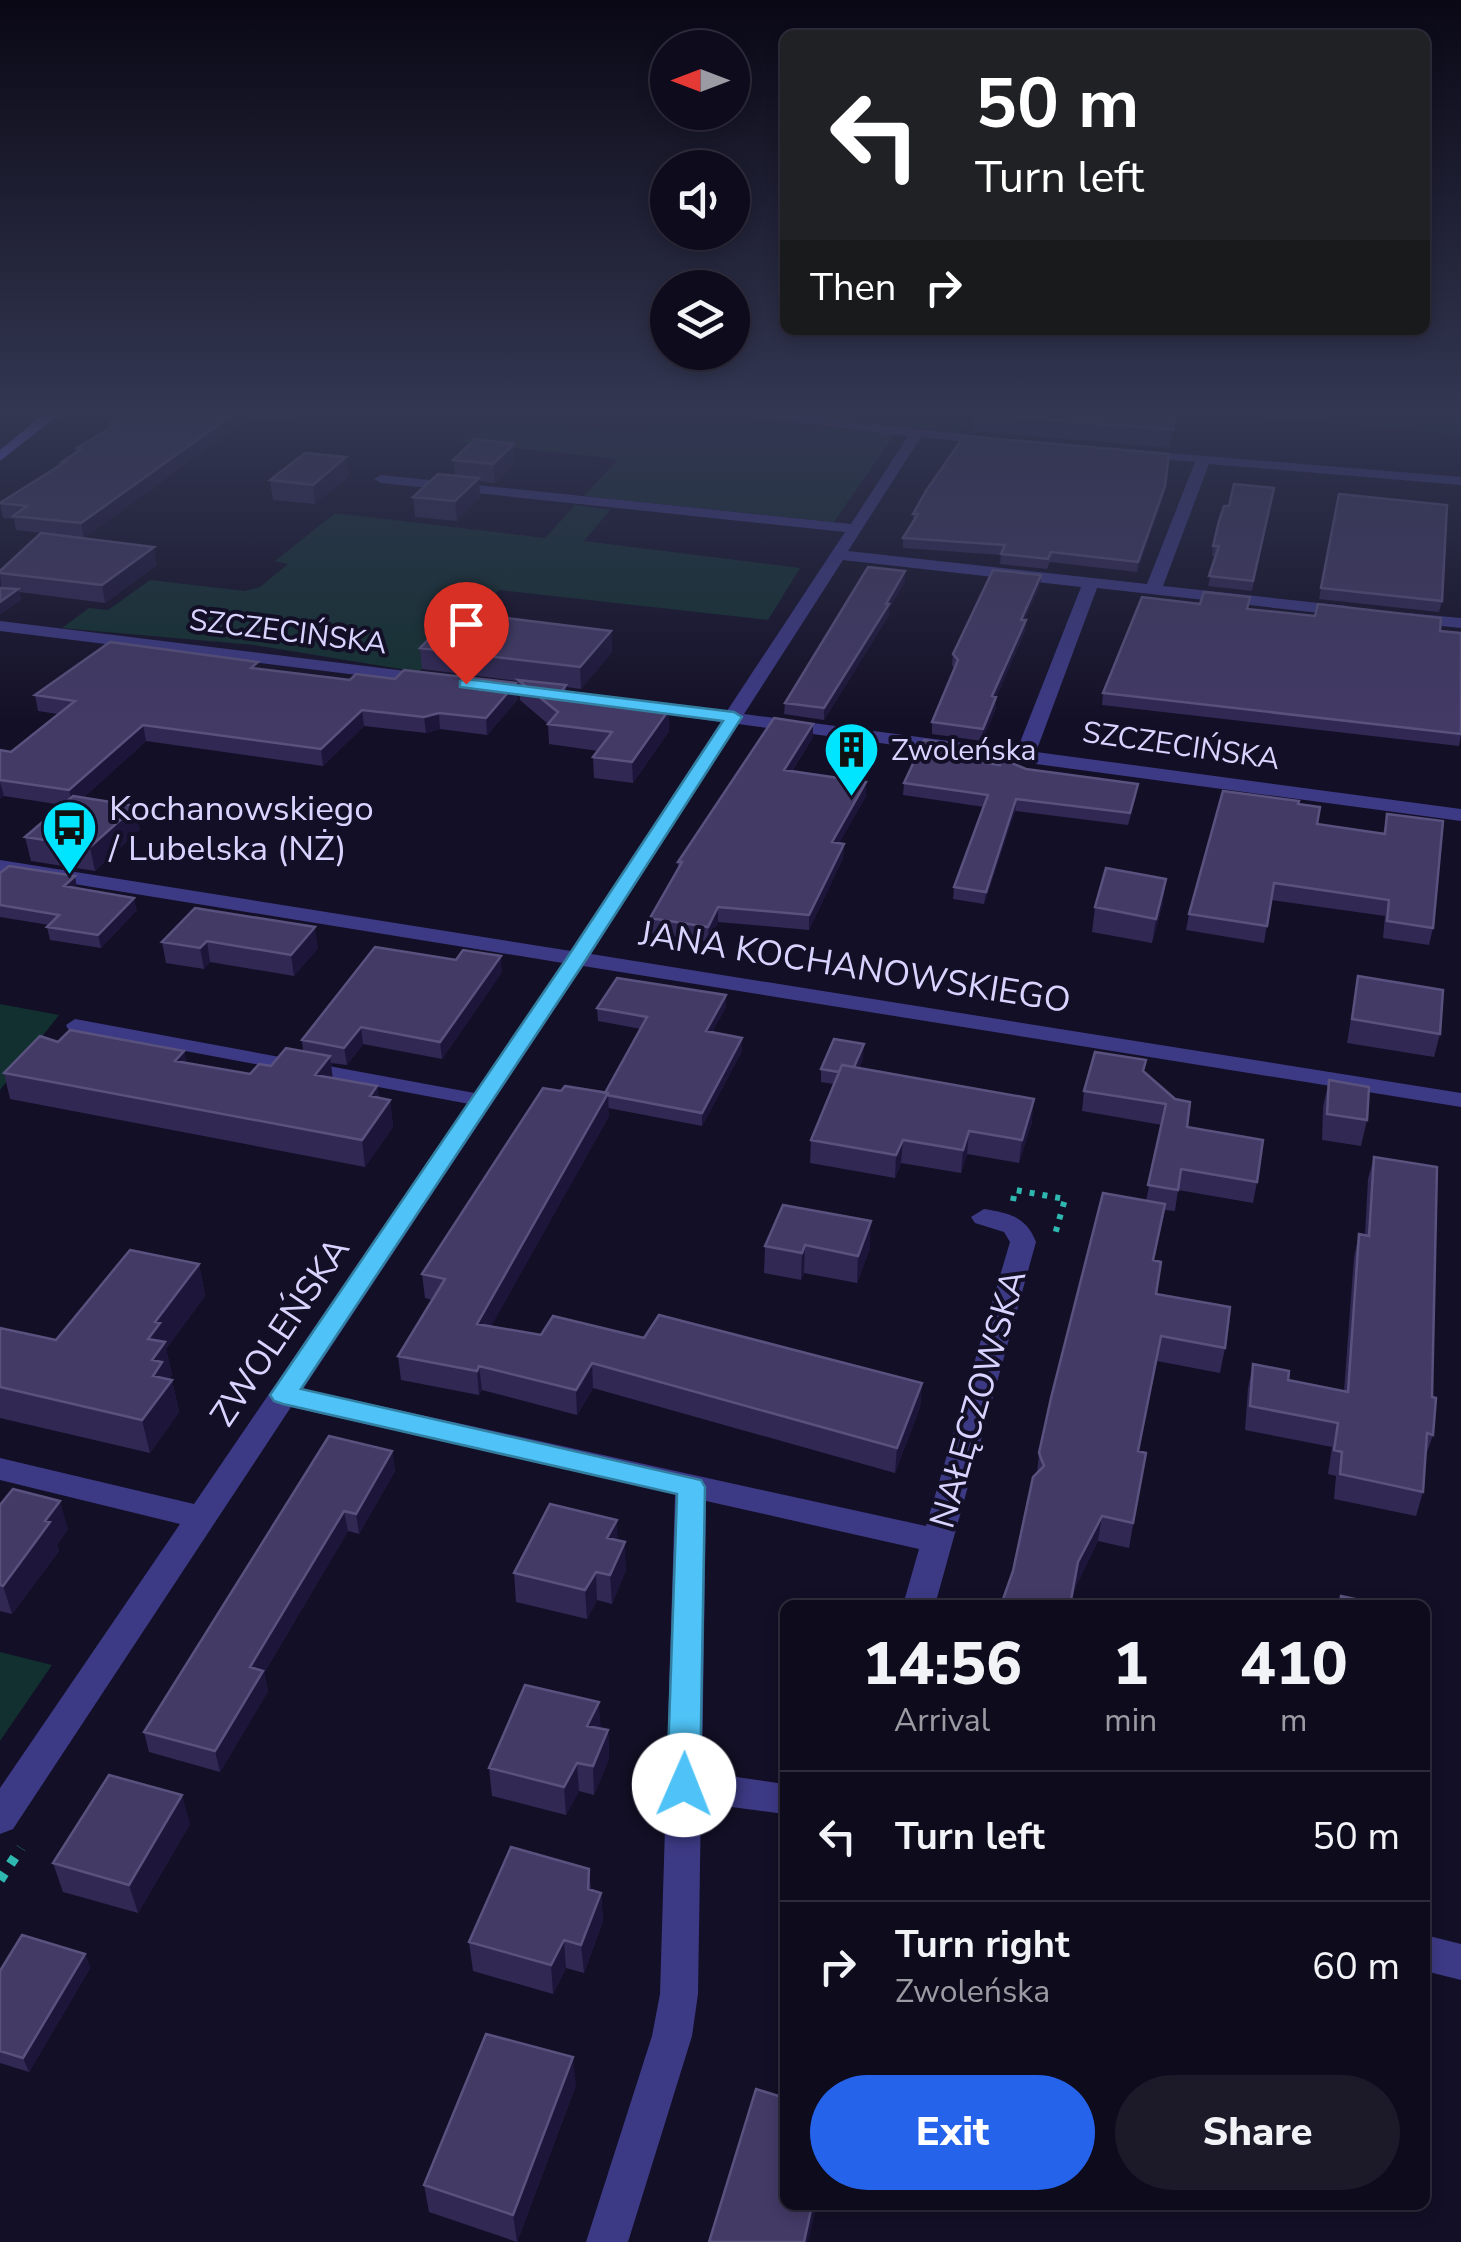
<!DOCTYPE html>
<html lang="en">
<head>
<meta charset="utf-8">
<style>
	:root { --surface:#0e0b1c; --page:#1c1929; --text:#f1f3f6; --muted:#9b9ba3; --line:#2e2b3b; --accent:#2563eb }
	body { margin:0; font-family:"Nunito Sans",sans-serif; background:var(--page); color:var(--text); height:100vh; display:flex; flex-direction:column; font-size:38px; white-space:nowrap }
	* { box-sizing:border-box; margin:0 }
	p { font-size:32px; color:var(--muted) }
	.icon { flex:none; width:55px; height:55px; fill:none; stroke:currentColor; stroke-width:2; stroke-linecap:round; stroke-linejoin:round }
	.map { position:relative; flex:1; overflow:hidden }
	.sheet { position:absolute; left:780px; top:1600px; width:650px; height:610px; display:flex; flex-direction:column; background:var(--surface); border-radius:15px; box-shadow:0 5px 15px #0003,0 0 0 2px var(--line) }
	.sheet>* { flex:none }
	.hud { position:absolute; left:780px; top:30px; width:650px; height:305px; border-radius:15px; box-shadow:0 5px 15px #0003,0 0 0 2px var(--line); background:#202124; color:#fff; overflow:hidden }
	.needle { width:65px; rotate:270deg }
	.tools { position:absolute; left:650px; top:30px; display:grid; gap:20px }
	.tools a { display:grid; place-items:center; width:100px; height:100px; border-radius:50%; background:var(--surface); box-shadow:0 5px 15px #0003,0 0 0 2px var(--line); font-size:50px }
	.pin { position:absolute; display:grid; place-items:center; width:85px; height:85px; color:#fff; margin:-102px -42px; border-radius:50% 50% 50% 0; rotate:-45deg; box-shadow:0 0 10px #0007 }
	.pin .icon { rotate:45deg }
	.me { position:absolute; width:110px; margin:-55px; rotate:1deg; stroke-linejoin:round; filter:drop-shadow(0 0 8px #0008) }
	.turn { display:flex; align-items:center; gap:35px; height:210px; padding:0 30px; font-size:45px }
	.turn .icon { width:130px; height:130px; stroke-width:2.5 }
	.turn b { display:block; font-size:70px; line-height:85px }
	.then { display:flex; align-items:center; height:95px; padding:0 30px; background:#0003; gap:20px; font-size:38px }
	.eta { display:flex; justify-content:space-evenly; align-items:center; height:170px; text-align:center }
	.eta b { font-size:60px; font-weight:800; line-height:70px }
	.cta { display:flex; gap:20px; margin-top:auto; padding:20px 30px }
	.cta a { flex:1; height:115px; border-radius:60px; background:var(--accent); color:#fff; font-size:40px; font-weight:800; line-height:115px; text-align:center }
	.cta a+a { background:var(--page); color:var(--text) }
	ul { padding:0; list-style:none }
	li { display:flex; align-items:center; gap:30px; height:130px; padding:0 30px; border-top:2px solid var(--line) }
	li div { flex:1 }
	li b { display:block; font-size:38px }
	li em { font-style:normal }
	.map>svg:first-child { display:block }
	.green { fill:#12302f }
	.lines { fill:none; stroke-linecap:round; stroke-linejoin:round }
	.path-far1 { stroke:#2fb8b0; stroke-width:6; stroke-dasharray:5 8; stroke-linecap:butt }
	.path { stroke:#2fb8b0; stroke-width:10; stroke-dasharray:8 11; stroke-linecap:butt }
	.lane { fill:#3d3a85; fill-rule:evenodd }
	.street { fill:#3d3a85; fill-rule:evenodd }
	.secondary { fill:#6f6bff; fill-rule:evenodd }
	.wall { fill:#312854 }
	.shaded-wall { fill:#1d163a }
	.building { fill:#433a66; stroke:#5a527e; stroke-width:2.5 }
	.route { fill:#4fc3f7; stroke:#337fa1; stroke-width:2.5 }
	.labels { text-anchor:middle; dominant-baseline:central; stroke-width:8; stroke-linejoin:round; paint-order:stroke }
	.far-street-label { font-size:30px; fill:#d9d4ff; stroke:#130f26 }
	.far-poi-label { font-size:30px; fill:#d9d4ff; stroke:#130f26; text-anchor:start }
	.poi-label { font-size:35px; fill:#d9d4ff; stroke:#130f26; text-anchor:start }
	.street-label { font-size:35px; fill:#d9d4ff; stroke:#130f26 }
</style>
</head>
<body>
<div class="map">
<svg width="1461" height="2242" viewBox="0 0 1461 2242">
	<rect width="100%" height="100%" fill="#130f26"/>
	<path class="green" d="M746 410H959L955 418 965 424 960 432Z
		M1187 410H1461V434Z
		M659 412 895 434 834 522 584 496 618 459 458 442 488 417 643 433Z
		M575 505 610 510 584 541 800 568 768 620 499 590 419 672 254 645 62 628 89 608 108 610 150 580 245 591 260 587 288 564 275 561 335 513 545 538Z
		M0 1004 59 1015 0 1090Z
		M0 1652 52 1665 0 1741Z"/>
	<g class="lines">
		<path class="path-far1" d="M1013 1201 1015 1190 1065 1199 1054 1238"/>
		<path class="path" d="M0 1880 21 1848"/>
		<path class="lane" d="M75 1019 480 1094 490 1100 480 1106 68 1029 66 1025Z"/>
		<path class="street" d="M698 410H746L998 438 1000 441 993 445 921 437 848 551 1147 584 1195 462 1137 457 1130 453 1132 450 1461 477V485L1209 464 1163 586 1347 606 1355 611 1347 616 1097 588 1036 752 1461 809V821L738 724 591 954 1461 1093V1107L583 966 303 1389 926 1526 1010 1242 1004 1232 975 1223 971 1217 984 1209C1009 1213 1027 1217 1036 1242L935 1605H903L919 1549 706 1501 702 1772 785 1784V1814L701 1803 698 1994 692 2036 628 2242H586L652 2036 660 1994 675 1494 291 1407 13 1829 0 1834V1788L180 1524 0 1480V1458L194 1504 563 963 0 872V860L571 951 721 722 623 708 614 703 623 698 727 711 845 532 381 483 374 479 381 475 851 524 908 436ZM843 560 1081 587 1017 750 744 714Z
			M1407 613 1461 618V628L1401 622 1399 618Z
			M0 621 430 674 439 679 430 684 0 631Z
			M1425 1935 1461 1944V1980L1425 1971Z"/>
		<path class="secondary" d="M49 410H65L0 461V450Z"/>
	</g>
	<path class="wall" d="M131 410H305L287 422 249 418 84 538 16 530 14 519 3 518 0 503 62 464V462L78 451 77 448 111 428 110 423Z
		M1175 410 1170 448 972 431 973 413Z
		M1169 454 1164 496 1137 572 1050 562 1047 569 1000 564 1001 555 903 548V538L913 523V514Z
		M346 457 349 476 315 504 273 500 270 480Z
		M453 460 515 462 495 483 479 481 480 497 457 521 415 517 413 497 455 475Z
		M1339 494 1442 601 1439 612 1319 599Z
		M1272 498 1252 591 1208 586 1216 556H1212L1213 546 1229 506Z
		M157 565 105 603 19 592 21 600 0 614V588H1L0 571Z
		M1041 575 1040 585 1024 620H1026L1025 631 996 697V708L982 741 932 734V722L954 668 952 665 953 654Z
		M905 582 889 608V615L824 720 784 714 785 703Z
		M1248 609 1461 633V736L1459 746 1102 705 1103 693Z
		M464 623 611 631 612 652 581 689 566 687V693L668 711 669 731 633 783 594 778 593 757 598 751 549 744 548 724 520 700 518 681 422 669 420 648Z
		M259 669 518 699 487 735 440 729 426 733 364 726 323 766 146 741 83 798 140 829 95 871 31 861 25 837 62 805 4 796 0 799V750L11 752 58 714 38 711 35 695Z
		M813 737 792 771 866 782V796L839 843 844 844 843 858 809 930 718 922 709 942 651 933 650 918 678 869V862Z
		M975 759 974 761 1026 769 1136 796 1128 825 1015 811 984 904 953 899 954 887 984 807 903 795 904 783Z
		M1298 804 1317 824 1383 834 1387 814 1433 928 1429 945 1383 938 1385 916 1271 900 1264 943 1186 930 1189 914Z
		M0 873 77 888 137 910 101 948 50 940 47 927 49 925 0 917Z
		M1163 903 1152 943 1092 932 1095 907Z
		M195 908 318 948 294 976 210 962 204 969 166 963 162 942Z
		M502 972 442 1059 363 1044 347 1065 331 1063 333 1078 377 1086 379 1098 390 1100 393 1127 365 1167 10 1099 4 1073 58 1042 184 1051 186 1063 250 1074 303 1052 302 1040Z
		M1358 976 1440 1034 1434 1057 1347 1043Z
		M726 1007 712 1032 742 1051 702 1126 608 1108 609 1116 491 1326 541 1335 644 1338 922 1383 920 1407 895 1473 593 1388 577 1415 482 1390 479 1395 401 1380 398 1356 432 1300 425 1298 422 1274 561 1091 605 1093 641 1029 598 1021 597 1008Z
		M863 1058 859 1068 1032 1122 1019 1163 967 1154 961 1173 901 1163 895 1178 810 1163 811 1140 834 1084 821 1082V1069Z
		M1144 1072 1187 1127 1257 1182 1253 1203 1178 1190 1175 1211 1165 1210 1154 1260 1156 1294 1225 1348 1220 1373 1157 1361 1138 1451 1146 1453 1129 1548 1098 1541 1075 1588 1071 1605H1001L1013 1571 1037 1473 1039 1453 1146 1201 1162 1125 1082 1111 1084 1091Z
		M1329 1080 1367 1120 1361 1146 1322 1140 1323 1107Z
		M1374 1157 1432 1397 1433 1435 1425 1458 1423 1492 1416 1516 1334 1499 1336 1476 1328 1474 1332 1447 1245 1430 1248 1388 1253 1364 1288 1380 1344 1391 1354 1257 1359 1234 1365 1235 1368 1179Z
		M783 1205 870 1248 857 1283 804 1273 801 1280 764 1273 765 1246Z
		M199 1264 205 1296 166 1349 172 1375 169 1379 172 1380 179 1412 150 1453 0 1418V1328L56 1340Z
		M392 1451 395 1471 359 1534 348 1531 264 1673 268 1691 220 1772 149 1752 144 1732Z
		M0 1505 68 1529 57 1545 59 1551 12 1614 0 1611Z
		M618 1540 626 1570 612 1604 597 1600 587 1619 516 1602 514 1573Z
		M608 1730 609 1759 594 1795 579 1791 566 1815 492 1796 489 1768Z
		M190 1824 138 1913 63 1892 53 1863Z
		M589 1869 591 1890 601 1893 603 1921 584 1973 566 1968 553 1994 473 1971 469 1942Z
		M85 1954 90 1968 29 2072 0 2063V1971Z
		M576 2085 517 2242 429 2212 424 2185Z"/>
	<path class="shaded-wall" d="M239 410H248L249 418 84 538 81 523Z
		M286 410H305L287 422Z
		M514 444 515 462 495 483 493 464Z
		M346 457 349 476 315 504 313 485Z
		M479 478 480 497 457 521 455 501Z
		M1165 486 1164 496 1137 572 1138 562Z
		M154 547 157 565 105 603 102 585Z
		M905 571V582L889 608V615L824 720V708Z
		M1041 575 1040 585 1020 631 1021 620Z
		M18 589 21 600 0 614V602Z
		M1026 620 1025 631 992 708V696Z
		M611 631 612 652 581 689 580 667Z
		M516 683 518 699 487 735 486 718Z
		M996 697V708L982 741 983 729Z
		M362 710 364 726 323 766 321 749Z
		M668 711 669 731 633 783 632 762Z
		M439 713 440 729 426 733 424 717Z
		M813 724V737L784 783V770Z
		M143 725 146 741 73 807 69 790Z
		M0 782 4 796 0 799Z
		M866 782V796L832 856V842Z
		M1016 799 1015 811 984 904 986 892Z
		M136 806 140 829 95 871 90 847Z
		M844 844 843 858 809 930V915Z
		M75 876 77 888 64 886Z
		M1166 879 1163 903 1152 943 1156 919Z
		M134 898 137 910 101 948 98 935Z
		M718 907V922L709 942 708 927Z
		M315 927 318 948 294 976 291 955Z
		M207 941 210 962 204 969 200 948Z
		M501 956 502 972 442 1059 440 1042Z
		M726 995V1007L706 1044V1031Z
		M361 1027 363 1044 347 1065 344 1048Z
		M742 1038V1051L702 1126V1113Z
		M864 1044 863 1058 850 1087 851 1074Z
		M184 1051 189 1077 175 1061Z
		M330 1056 333 1082 315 1075Z
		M377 1086 381 1113 370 1096Z
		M608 1093 609 1116 479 1348 477 1324Z
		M1034 1099 1032 1122 1019 1163 1022 1140Z
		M390 1100 393 1127 365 1167 362 1140Z
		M969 1131 967 1154 961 1173 963 1150Z
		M903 1140 901 1163 895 1178 896 1155Z
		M871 1221 870 1248 857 1283 858 1256Z
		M805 1245 804 1273 801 1280 802 1253Z
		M199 1264 205 1296 166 1349 172 1375 167 1382 172 1380 179 1412 150 1453 142 1420 148 1339 155 1322Z
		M592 1363 593 1388 577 1415 576 1390Z
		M479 1366 482 1390 479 1395 477 1371Z
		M922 1383 920 1407 895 1473 897 1448Z
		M392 1451 395 1471 359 1534 356 1514Z
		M60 1501 68 1529 57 1545 59 1551 12 1614 3 1586 45 1521Z
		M344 1511 348 1531 264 1673 268 1691 220 1772 215 1751 250 1667Z
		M1102 1516 1098 1541 1075 1588 1070 1605 1078 1562Z
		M617 1520 618 1548 607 1538Z
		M625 1542 626 1570 612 1604 610 1575Z
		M596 1572 597 1600 587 1619 585 1590Z
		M599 1702 601 1731 587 1726Z
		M608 1730 609 1759 594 1795 593 1766Z
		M577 1763 579 1791 566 1815 564 1787Z
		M182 1795 190 1824 138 1913 129 1885Z
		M601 1893 603 1921 584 1973 581 1945Z
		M564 1940 566 1968 553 1994 551 1965Z
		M85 1954 90 1968 29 2072 23 2058Z
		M573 2057 576 2085 517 2242 513 2215Z
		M812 2205H817L808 2242H804Z"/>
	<path class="building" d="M131 410H239L81 523 13 516 27 506 0 503 65 462H62L81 449 77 448 117 424 110 423Z
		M975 410H1175L1173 430 973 413Z
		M964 436 1169 454 1165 486 1138 562 1051 552 1048 559 1001 554 1005 545 903 538 918 514H913L926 491Z
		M475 439 514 444 493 464 453 460Z
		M305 453 346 457 313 485 270 480Z
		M438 474 479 478 455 501 413 497Z
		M1234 484 1274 488 1253 581 1209 576 1219 546H1213L1219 521 1224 506H1229Z
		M1339 494 1447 505 1442 601 1321 588Z
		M41 533 154 547 102 585 0 573V571Z
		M868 567 905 571 886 604H889L824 708 785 703Z
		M993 570 1041 575 1021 620H1026L992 696 996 697 983 729 932 722 958 660 953 654Z
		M0 588 18 589 0 602Z
		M1204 592 1250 597 1247 609 1315 616 1318 604 1441 618 1440 631 1461 633V734L1103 693 1142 597 1200 604Z
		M474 614 611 631 580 667 420 648 446 621 464 623Z
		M110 642 258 662 251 668 350 680 356 674 395 679 404 670 516 683 486 718 439 713 424 717 362 710 321 749 143 725 69 790 0 780V750L11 752 75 701 35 695Z
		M518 680 566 685 561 692 640 702 668 711 632 762 593 757 612 732 548 724 558 712Z
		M774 718 813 724 784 770 866 782 832 842 844 844 809 915 718 907 708 927 650 918 682 862H678Z
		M924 740 976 747 971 760 1000 765 1002 759 1026 769 1138 784 1130 813 1016 799 986 892 954 887 988 795 904 783Z
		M1223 791 1299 801 1298 804 1320 807 1317 824 1385 834 1387 814 1443 821 1433 928 1387 921 1389 900 1274 883 1267 926 1189 914Z
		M73 796 136 806 90 847 25 837Z
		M9 866 75 876 64 886 134 898 98 935 47 927 59 915 0 905V873Z
		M1106 868 1166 879 1156 919 1095 907Z
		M195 908 315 927 291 955 207 941 200 948 162 942Z
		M375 947 456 960 463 950 501 956 440 1042 361 1027 344 1048 302 1040Z
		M1358 976 1443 990 1440 1034 1352 1019Z
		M617 978 726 995 706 1031 742 1038 702 1113 607 1095 608 1093H605L647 1017 597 1008Z
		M70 1030 184 1051 175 1061 250 1074 259 1064 271 1066 286 1048 330 1056 315 1075 377 1086 370 1096 390 1100 362 1140 4 1073 40 1036 58 1042Z
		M834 1039 864 1044 854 1067 842 1065 839 1072 821 1069Z
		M1095 1052 1146 1060 1143 1071 1175 1099 1190 1102 1187 1127 1263 1140 1257 1182 1181 1169 1178 1190 1148 1185 1166 1104 1084 1091Z
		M842 1065 1034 1099 1022 1140 969 1131 963 1150 903 1140 896 1155 811 1140Z
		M1329 1080 1369 1087 1367 1120 1327 1114Z
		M565 1086 608 1093 477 1324 541 1335 553 1316 644 1338 659 1315 922 1383 897 1448 592 1363 576 1390 479 1366 477 1371 398 1356 445 1279 422 1274 543 1088 561 1091Z
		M1374 1157 1437 1167 1432 1397 1436 1398 1433 1435 1427 1433 1423 1492 1340 1474 1342 1452 1334 1450 1338 1423 1250 1406 1253 1364 1289 1371 1288 1380 1348 1392 1359 1234 1369 1236Z
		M1103 1193 1165 1204 1153 1260 1161 1262 1156 1294 1230 1307 1225 1348 1161 1336 1138 1451 1146 1453 1133 1523 1102 1516 1078 1562 1070 1605H1001L1013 1571 1033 1477 1044 1466 1039 1453 1051 1398Z
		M783 1205 871 1221 858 1256 805 1245 802 1253 765 1246Z
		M130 1250 199 1264 155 1322 160 1323 148 1339 165 1342 152 1360 162 1362 153 1376 172 1380 142 1420 0 1387V1328L56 1340Z
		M329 1436 392 1451 356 1514 344 1511 250 1667 263 1671 215 1751 144 1732Z
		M13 1489 60 1501 45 1521 50 1522 3 1586 0 1585V1505Z
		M550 1504 617 1520 607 1538 625 1542 610 1575 596 1572 585 1590 514 1573Z
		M1341 1596 1383 1605H1340Z
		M525 1685 599 1702 587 1726 608 1730 600 1749 593 1766 577 1763 564 1787 489 1768Z
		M109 1775 182 1795 129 1885 53 1863Z
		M511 1847 589 1869 588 1889 601 1893 581 1945 564 1940 551 1965 469 1942Z
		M22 1935 85 1954 23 2058 0 2051V1971Z
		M486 2034 573 2057 513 2215 424 2185Z
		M756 2089 785 2098V2205H812L804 2242H709Z"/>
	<linearGradient id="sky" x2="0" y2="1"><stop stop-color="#0a0815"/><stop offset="0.57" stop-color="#333752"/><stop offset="1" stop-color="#333752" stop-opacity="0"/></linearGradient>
	<rect width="1461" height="724" fill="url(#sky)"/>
	<path class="route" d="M466 679 734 712 742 717 587 958 301 1389 701 1480 705 1487 700 1785 695 1795 684 1799 672 1795 667 1785 677 1494 283 1404 274 1401 270 1395 567 958 723 721 460 687V681Z"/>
	<defs>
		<symbol id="building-pin" viewBox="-11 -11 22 30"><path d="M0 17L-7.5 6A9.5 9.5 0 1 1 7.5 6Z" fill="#00e5ff" stroke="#130f26"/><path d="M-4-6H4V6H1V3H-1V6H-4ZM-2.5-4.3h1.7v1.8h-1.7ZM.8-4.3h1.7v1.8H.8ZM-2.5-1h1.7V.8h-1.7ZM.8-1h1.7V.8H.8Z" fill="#111"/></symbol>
		<symbol id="bus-pin" viewBox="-11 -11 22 30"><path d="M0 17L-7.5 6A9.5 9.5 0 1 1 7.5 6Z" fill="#00e5ff" stroke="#130f26"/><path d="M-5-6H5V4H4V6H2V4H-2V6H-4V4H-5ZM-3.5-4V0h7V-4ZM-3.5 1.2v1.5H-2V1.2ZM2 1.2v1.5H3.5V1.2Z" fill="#111"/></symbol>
	</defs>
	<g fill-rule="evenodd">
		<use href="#building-pin" x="820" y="718" width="63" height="86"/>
		<use href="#bus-pin" x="38" y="796" width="63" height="86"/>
	</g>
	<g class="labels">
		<g class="far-street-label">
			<text transform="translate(288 632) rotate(7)">SZCZECIŃSKA</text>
			<text transform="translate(1181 746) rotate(8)">SZCZECIŃSKA</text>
		</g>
		<g class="far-poi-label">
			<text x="891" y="750">Zwoleńska</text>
		</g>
		<g class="poi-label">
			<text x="109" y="808">Kochanowskiego<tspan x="109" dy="40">/ Lubelska (NŻ)</tspan></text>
		</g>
		<g class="street-label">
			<text transform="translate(855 967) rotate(9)">JANA KOCHANOWSKIEGO</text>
			<text transform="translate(280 1332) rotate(-56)">ZWOLEŃSKA</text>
			<text transform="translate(978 1399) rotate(-74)">NAŁĘCZOWSKA</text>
		</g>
	</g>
</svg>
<div class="tools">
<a><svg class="needle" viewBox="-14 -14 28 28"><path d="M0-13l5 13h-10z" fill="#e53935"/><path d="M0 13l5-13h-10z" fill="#9b9ba3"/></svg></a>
<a><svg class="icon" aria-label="sound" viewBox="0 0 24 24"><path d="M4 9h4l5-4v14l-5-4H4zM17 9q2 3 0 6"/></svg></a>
<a><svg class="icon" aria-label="layers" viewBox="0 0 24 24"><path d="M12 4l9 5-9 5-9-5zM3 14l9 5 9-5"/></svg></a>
</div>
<div class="pin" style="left:466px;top:684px;background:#d93025"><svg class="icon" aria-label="arrive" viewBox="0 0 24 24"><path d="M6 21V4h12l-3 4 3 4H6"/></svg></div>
<svg class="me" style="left:684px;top:1785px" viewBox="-20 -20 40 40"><circle r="19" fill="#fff"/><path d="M0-13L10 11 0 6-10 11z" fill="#4fc3f7"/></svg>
<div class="hud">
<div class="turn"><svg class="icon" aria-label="left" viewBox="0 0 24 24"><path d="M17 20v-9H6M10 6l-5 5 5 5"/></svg><div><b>50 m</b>Turn left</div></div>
<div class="then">Then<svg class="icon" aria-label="right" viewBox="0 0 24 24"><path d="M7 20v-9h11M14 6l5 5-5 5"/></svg></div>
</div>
<section class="sheet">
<div class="eta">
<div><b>14:56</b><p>Arrival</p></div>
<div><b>1</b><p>min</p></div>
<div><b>410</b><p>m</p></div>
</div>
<ul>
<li><svg class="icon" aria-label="left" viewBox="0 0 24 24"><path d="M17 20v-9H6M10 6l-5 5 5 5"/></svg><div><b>Turn left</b></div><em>50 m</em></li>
<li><svg class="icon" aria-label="right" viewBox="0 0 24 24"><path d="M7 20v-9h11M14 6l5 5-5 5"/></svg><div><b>Turn right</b><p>Zwoleńska</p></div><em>60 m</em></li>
</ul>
<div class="cta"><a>Exit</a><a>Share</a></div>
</section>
</div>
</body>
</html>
